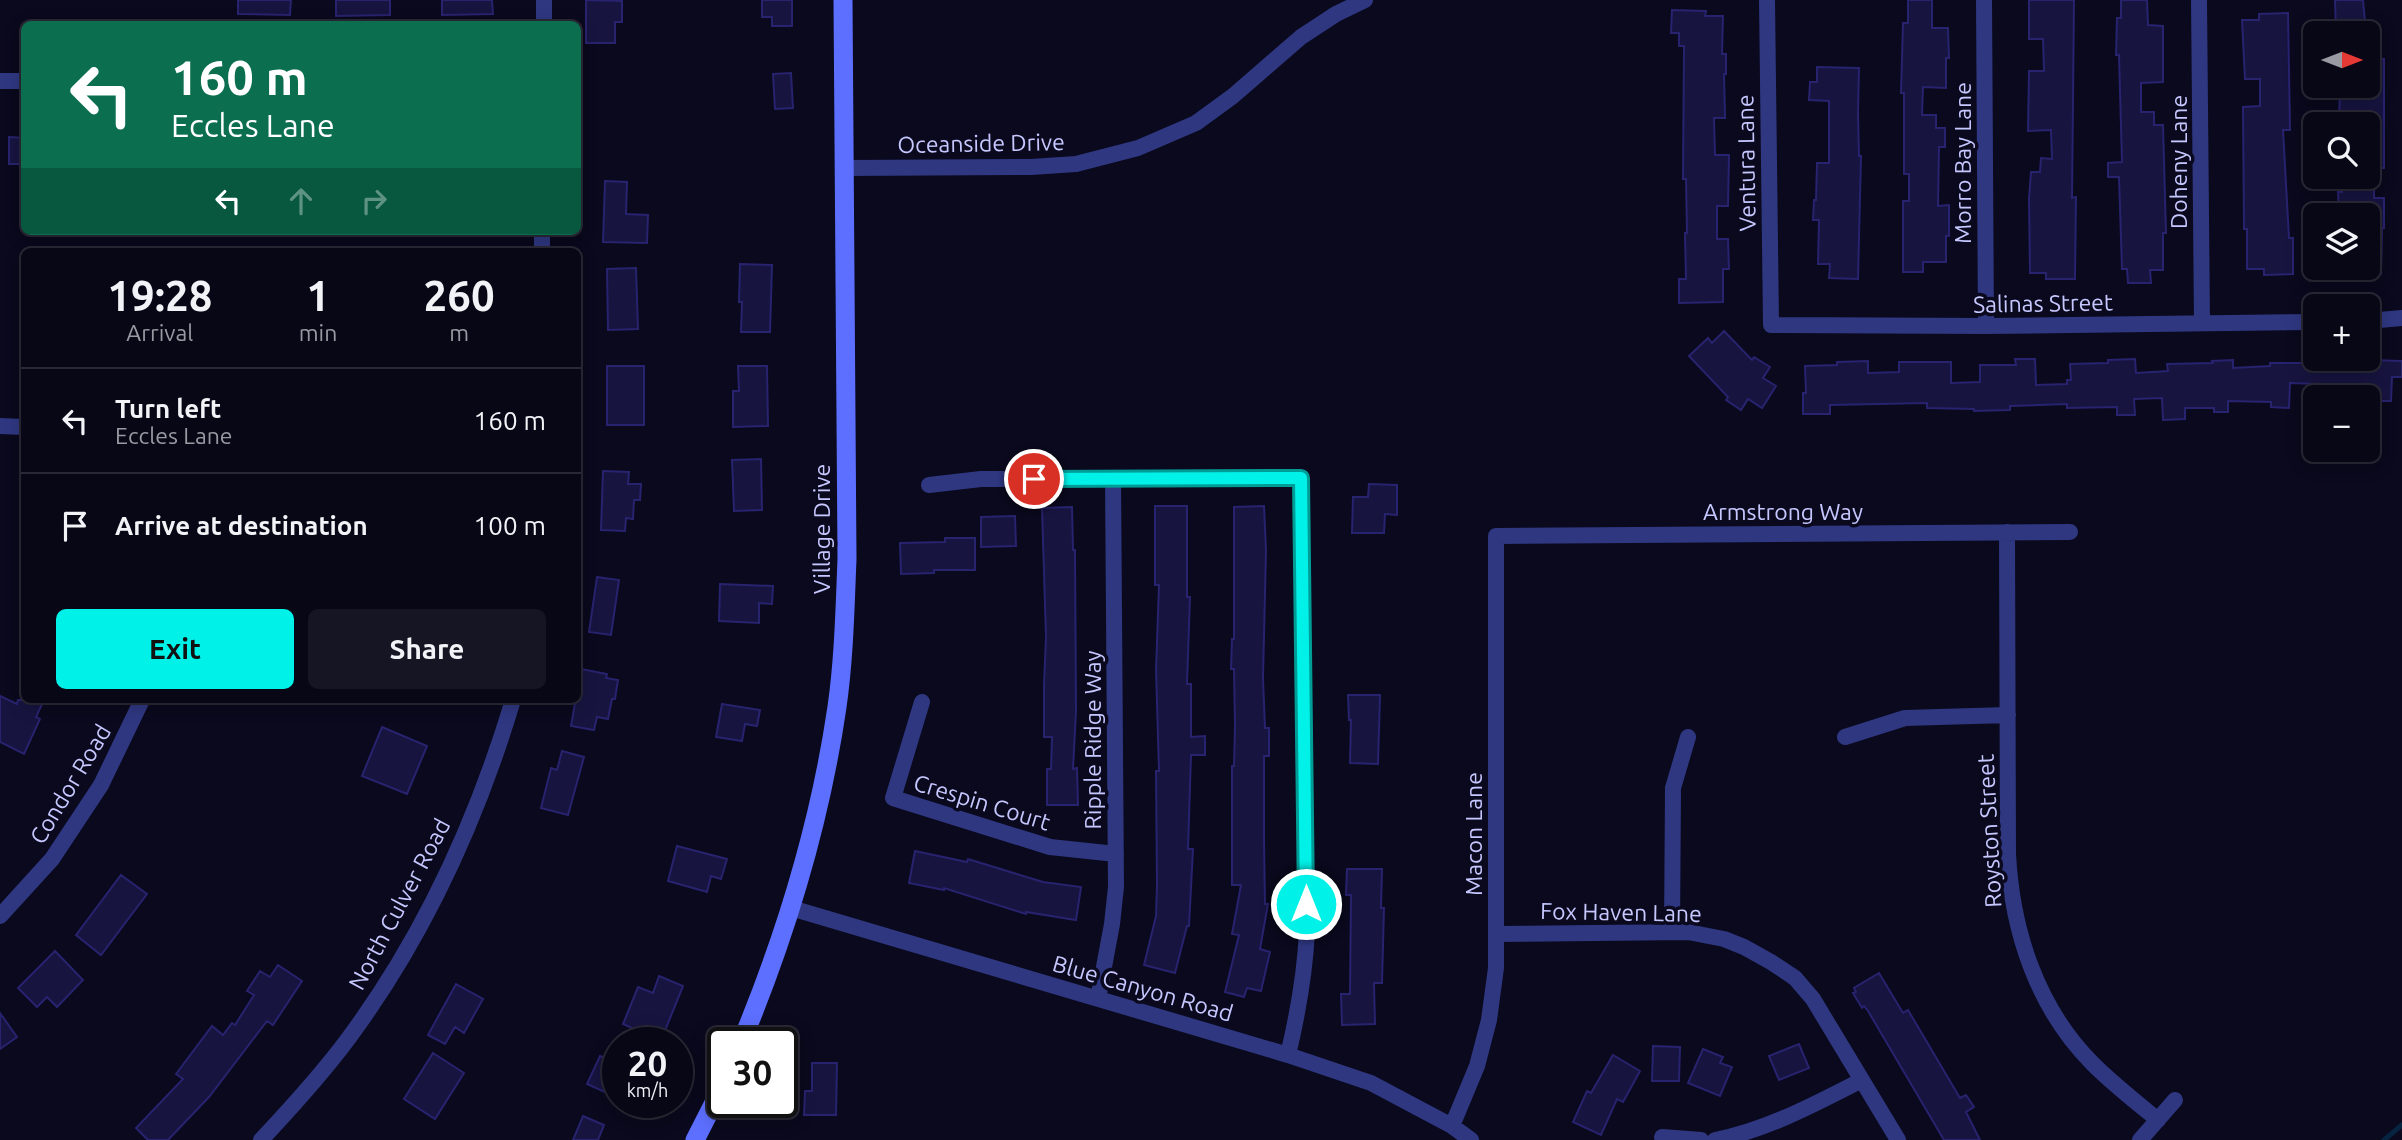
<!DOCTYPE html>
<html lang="en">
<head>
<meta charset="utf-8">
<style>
	:root { --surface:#080716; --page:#161523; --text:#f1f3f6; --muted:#9899a1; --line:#292835; --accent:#00f1e8 }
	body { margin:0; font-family:Ubuntu,sans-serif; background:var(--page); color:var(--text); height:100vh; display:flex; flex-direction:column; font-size:26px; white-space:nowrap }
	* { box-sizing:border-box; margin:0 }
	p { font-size:23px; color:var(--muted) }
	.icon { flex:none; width:38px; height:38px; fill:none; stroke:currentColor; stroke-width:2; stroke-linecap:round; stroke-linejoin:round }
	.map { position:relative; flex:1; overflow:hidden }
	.side { position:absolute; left:21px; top:248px; width:560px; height:455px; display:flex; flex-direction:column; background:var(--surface); border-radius:10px; box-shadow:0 4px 18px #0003,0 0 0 2px var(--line) }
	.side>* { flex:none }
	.guide { position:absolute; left:21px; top:21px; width:560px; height:214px; border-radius:10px; box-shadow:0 4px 18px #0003,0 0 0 2px var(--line); background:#0b6e4f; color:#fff; overflow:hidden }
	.needle { width:46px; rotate:90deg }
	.tools { position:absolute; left:2303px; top:21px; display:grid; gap:14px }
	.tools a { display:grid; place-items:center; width:77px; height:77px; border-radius:10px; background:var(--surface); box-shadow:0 4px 18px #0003,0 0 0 2px var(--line); font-size:35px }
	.speed { position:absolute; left:602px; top:1027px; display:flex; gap:14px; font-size:35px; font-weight:700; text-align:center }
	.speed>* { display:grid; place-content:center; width:91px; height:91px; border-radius:50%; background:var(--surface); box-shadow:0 4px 18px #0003,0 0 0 2px var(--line); line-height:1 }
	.speed small { font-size:18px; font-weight:400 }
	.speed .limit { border:4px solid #111; border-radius:10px; background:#fff; color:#111 }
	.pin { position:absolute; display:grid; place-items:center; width:60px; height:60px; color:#fff; margin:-30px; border:4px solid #fff; border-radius:50%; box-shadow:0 2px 7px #0007 }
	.me { position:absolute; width:77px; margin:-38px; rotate:0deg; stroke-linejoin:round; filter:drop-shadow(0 0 5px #0008) }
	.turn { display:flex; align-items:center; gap:24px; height:147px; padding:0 35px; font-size:32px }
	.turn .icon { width:91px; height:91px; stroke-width:2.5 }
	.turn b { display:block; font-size:49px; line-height:60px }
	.lanes { display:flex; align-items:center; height:66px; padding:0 35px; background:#0003; justify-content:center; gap:35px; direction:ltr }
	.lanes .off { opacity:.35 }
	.eta { display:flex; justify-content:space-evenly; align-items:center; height:119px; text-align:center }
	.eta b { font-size:42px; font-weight:600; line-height:49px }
	.primary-button { display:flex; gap:14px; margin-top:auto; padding:14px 35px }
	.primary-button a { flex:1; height:80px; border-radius:10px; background:var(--accent); color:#111; font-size:28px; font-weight:600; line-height:80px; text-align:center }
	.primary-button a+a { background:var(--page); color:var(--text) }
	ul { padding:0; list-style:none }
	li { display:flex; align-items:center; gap:21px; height:105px; padding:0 35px; border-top:2px solid var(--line) }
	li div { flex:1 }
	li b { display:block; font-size:26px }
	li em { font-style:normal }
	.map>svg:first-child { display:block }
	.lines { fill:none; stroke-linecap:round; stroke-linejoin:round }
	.stream { stroke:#062340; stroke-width:5 }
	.building { fill:#171440; stroke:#28236e; stroke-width:2 }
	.minor { stroke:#2f3781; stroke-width:16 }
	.secondary { stroke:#5d6fff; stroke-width:19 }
	.route-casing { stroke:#009d97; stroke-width:18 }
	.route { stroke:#00f1e8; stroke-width:12 }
	.labels { text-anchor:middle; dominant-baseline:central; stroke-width:7; stroke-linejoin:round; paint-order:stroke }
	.street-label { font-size:23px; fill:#c6c7ff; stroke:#0a091d }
</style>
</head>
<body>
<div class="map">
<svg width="2402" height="1140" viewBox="0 0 2402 1140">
	<rect width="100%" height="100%" fill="#0a091d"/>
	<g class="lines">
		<path class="stream" d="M2384 1140 2402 1125"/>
	</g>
	<path class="building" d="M238 0H291L290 15 238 14Z
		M336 0H390V15L336 16Z
		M442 0H492L493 14 442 15Z
		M586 0 622 1V22H615V43H586Z
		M762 0H792V26H772V17H762Z
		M1908 0H1932V28H1948L1949 58H1946V88L1923 87 1922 115H1936V128H1945V147H1939L1938 206 1949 205V236H1946V262H1923V272H1903V201H1909V174H1904V93H1901L1903 23H1908Z
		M2029 0H2074L2072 198 2076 197 2075 279H2046V273H2030L2029 199 2031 172H2040L2041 158 2052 159 2051 130 2028 131 2029 71H2044L2043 39H2029Z
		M2121 0H2147L2148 25 2163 26V82L2141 83V112H2154V125H2163L2166 233H2163V270H2150L2151 283H2128L2127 269H2122L2119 177H2108V163L2122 162 2119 55H2116L2117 18H2121Z
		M2335 0H2363L2366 33H2336Z
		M1672 10 1706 11 1705 16H1723L1722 54H1726V74H1724L1725 118H1714L1715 155H1729L1728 206H1717V239H1728L1729 269H1723V302L1679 303V279H1686L1685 233H1687L1686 179H1683L1684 46H1679V33H1671Z
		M2288 13 2290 130H2283L2289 238H2293V274L2264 275V269H2247V229H2244L2243 107 2260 106V79H2245L2242 20H2259V14Z
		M2368 58 2384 59V168H2368V124H2339L2340 86H2368Z
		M1817 67 1859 68 1858 113 1859 156H1861L1858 279 1829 278 1830 264H1818L1819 220H1813L1814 200H1816L1817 163H1829V101L1809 100 1810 82H1817Z
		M791 73 793 108 775 109 773 74Z
		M9 137 24 138V164H9Z
		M2342 177H2374V198H2384V228H2382L2381 274H2368V215H2339L2338 192H2342Z
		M605 181 627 182 626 214 648 215 647 243 603 242Z
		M740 264 772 265 770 332H741L742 302H739Z
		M636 268 638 329 608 330 607 269Z
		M1724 331 1752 360 1754 357 1770 367 1763 378 1776 386 1762 408 1748 399 1741 410 1726 400 1728 397 1689 356 1708 338 1712 343Z
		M2015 359H2035L2036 385 2067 384V380H2071L2070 364 2108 363V360L2135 359 2136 373 2168 371 2167 364 2213 363 2212 361 2233 360V368L2270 366V363H2308V359H2342V370L2373 371V360L2402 361V377H2392L2391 401H2368V397H2317V384L2290 383 2289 408 2271 407V402L2228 401V412H2214V408H2185V419L2163 420 2162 398 2134 399 2135 415H2117V407L2067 408V404L2010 406V410L1974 411V409L1927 408V403L1830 405V414H1803V393H1806L1805 366 1837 365V362L1868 361V373L1899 372V362H1951V383L1980 382V365H2016Z
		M607 366H644V425H607Z
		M738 366H767L768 426 733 427V391H739Z
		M761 459 762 510 734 511 732 460Z
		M603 471 629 472 628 484H641L640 500H634L633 519 626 518 625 531 601 530Z
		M1369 484 1397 485V515L1385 514 1384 533H1352L1353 497H1368Z
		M1155 506H1187V597H1190L1187 684H1191V737L1205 736V755H1191L1188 849H1193L1189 926H1187L1175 973 1144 965 1156 916 1157 884 1156 771H1159L1156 670 1159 585H1155Z
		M1264 506 1266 550 1263 679 1265 728H1269V756H1264V840L1265 904H1268L1260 949 1270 952 1261 991 1247 988 1244 997 1225 992 1239 935 1232 934 1241 885H1232V766H1234L1235 727 1234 669H1231L1232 639H1234V507Z
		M1072 507 1073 550H1075L1076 711 1073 769 1077 768 1078 805H1047V769H1051L1052 737H1044V685L1046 637 1042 508Z
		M1015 516 1016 546 981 547V517Z
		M945 538H975V570H934V573L901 574 900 543 945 542Z
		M597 577 619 580 611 635 589 632Z
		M720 584 773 586 772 604 759 603V623L719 621Z
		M581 669 607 674 606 678 618 680 615 699H612L608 719 597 717 594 730 571 726Z
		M1348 695H1380L1378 764 1350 763 1351 720H1349Z
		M0 696 17 704 18 700H44L36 717 40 719 24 754 0 742Z
		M722 704 760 710 757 726 745 724 742 741 716 737Z
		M382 727 427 746 407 794 362 776Z
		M562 751 584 757 568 815 541 808 551 768 557 770Z
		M677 846 727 859 721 879 711 876 707 892 668 881Z
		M915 851 967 862 968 859 1043 882 1081 887 1076 920 1026 912V914L944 888V890L909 883Z
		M1347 869H1382L1381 908H1384L1382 983H1374L1375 1024 1342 1025 1341 994H1350L1351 895H1346Z
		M121 875 147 894 101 955 76 935Z
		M55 951 83 980 57 1007 47 997 37 1007 18 988Z
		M278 965 302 981 273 1025 267 1021 209 1097 168 1140H148L136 1128 183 1079 176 1074 212 1026 223 1035 232 1023 235 1025 254 995 247 991 260 971 270 977Z
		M1879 973 1903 1013 1908 1010 1960 1098 1966 1095 1974 1107 1966 1112 1980 1140H1944L1868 1011 1864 1006 1862 1008 1853 993 1856 992 1854 988Z
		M659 976 683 986 660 1043H625L632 1028 623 1024 638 987 653 993Z
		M456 984 483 999 464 1033 455 1027 445 1044 428 1035Z
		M0 1013 17 1037 0 1049Z
		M1799 1044 1809 1068 1779 1080 1769 1056Z
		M1653 1046 1680 1047 1679 1081H1652Z
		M1703 1049 1723 1057 1720 1063 1732 1067 1720 1096 1688 1083Z
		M433 1053 464 1073 435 1119 404 1099Z
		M1613 1055 1640 1071 1623 1102 1617 1099 1601 1135 1573 1122 1587 1091 1591 1093Z
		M600 1056 618 1064V1098L587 1084Z
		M812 1063H837L836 1115H804L805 1091H812Z
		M583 1116 604 1125 598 1140H573Z"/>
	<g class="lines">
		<path class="minor" d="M1767 0 1771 325 1986 326 2315 322
			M1984 0 1986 326
			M2199 0 2202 323
			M544 24V0
			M0 81H24
			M844 168 1031 167 1076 164 1138 148 1196 123 1233 96 1301 37 1336 14 1365 0
			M542 252V231
			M2368 321 2402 318
			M0 426 24 427
			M929 485 981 479 1301 478 1307 931C1305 974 1298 1013 1288 1055
			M2007 532 2008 854C2012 931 2037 1008 2093 1064 2113 1084 2136 1102 2158 1120
			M922 702 893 798 1050 847 1116 854
			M1845 737 1905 718 2008 715
			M791 908 1288 1055 1371 1083 1452 1126 1471 1140
			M0 916 52 859 101 785 142 700
			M1672 932 1673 788 1688 737
			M1496 934 1688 932 1724 939 1744 947 1771 962 1795 978 1813 999 1898 1140
			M1098 999 1112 924 1116 887 1113 478
			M1452 1126 1477 1066 1489 1020 1496 968V536L2070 532
			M1662 1137 1701 1140
			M261 1140C292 1107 322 1074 348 1039 423 938 477 820 513 700
			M1715 1140C1767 1130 1815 1104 1862 1080
			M2140 1140 2175 1100"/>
		<path class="secondary" d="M741 1043C786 935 820 823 837 707 844 658 845 608 847 559L843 0
			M695 1140 723 1085"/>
	</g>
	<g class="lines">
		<defs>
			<path id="route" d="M1034 479 1301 478 1306 904"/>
		</defs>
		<use href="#route" class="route-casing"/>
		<use href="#route" class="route"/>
	</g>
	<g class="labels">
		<g class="street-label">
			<text transform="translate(981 143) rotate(-1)">Oceanside Drive</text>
			<text transform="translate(2178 162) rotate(-90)">Doheny Lane</text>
			<text transform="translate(1746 163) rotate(-91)">Ventura Lane</text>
			<text transform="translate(1962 163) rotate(-90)">Morro Bay Lane</text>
			<text transform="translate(2043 303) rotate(-1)">Salinas Street</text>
			<text x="1783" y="511">Armstrong Way</text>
			<text transform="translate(821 529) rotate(-90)">Village Drive</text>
			<text transform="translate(1092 740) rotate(-90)">Ripple Ridge Way</text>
			<text transform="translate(70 784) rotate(-59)">Condor Road</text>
			<text transform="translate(982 802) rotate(17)">Crespin Court</text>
			<text transform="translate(1989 831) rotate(-93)">Royston Street</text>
			<text transform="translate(1473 834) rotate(-90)">Macon Lane</text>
			<text transform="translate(399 904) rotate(-62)">North Culver Road</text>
			<text transform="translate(1621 912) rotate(1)">Fox Haven Lane</text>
			<text transform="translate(1143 988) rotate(16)">Blue Canyon Road</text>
		</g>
	</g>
</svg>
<div class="tools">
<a><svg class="needle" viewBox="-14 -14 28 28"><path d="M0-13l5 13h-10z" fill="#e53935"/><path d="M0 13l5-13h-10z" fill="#9899a1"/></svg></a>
<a><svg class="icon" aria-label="search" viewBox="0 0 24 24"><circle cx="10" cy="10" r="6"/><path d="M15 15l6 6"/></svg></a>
<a><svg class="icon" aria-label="layers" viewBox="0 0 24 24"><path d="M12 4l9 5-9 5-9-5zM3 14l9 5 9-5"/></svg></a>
<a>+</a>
<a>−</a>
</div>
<div class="speed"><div>20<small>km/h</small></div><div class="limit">30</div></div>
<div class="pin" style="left:1034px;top:479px;background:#d93025"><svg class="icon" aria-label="arrive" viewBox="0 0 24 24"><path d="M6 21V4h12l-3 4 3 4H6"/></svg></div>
<svg class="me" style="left:1306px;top:904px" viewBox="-20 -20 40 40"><circle r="17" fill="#00f1e8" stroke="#fff" stroke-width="3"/><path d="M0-11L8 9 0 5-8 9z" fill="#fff"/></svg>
<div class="guide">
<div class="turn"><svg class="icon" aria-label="left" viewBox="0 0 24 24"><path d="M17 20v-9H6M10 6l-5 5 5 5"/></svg><div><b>160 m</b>Eccles Lane</div></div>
<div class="lanes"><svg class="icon" aria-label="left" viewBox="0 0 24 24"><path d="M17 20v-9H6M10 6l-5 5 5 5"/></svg><svg class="icon off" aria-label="ahead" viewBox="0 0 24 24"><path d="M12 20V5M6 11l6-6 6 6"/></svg><svg class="icon off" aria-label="right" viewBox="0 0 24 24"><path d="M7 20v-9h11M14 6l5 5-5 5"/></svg></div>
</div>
<section class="side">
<div class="eta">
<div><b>19:28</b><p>Arrival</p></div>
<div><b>1</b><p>min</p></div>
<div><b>260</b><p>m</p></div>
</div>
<ul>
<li><svg class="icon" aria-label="left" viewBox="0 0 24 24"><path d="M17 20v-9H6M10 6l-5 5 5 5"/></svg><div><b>Turn left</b><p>Eccles Lane</p></div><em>160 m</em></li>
<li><svg class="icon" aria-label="arrive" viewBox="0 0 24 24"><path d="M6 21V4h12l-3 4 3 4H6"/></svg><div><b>Arrive at destination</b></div><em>100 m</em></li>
</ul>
<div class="primary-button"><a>Exit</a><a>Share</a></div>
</section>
</div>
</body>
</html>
